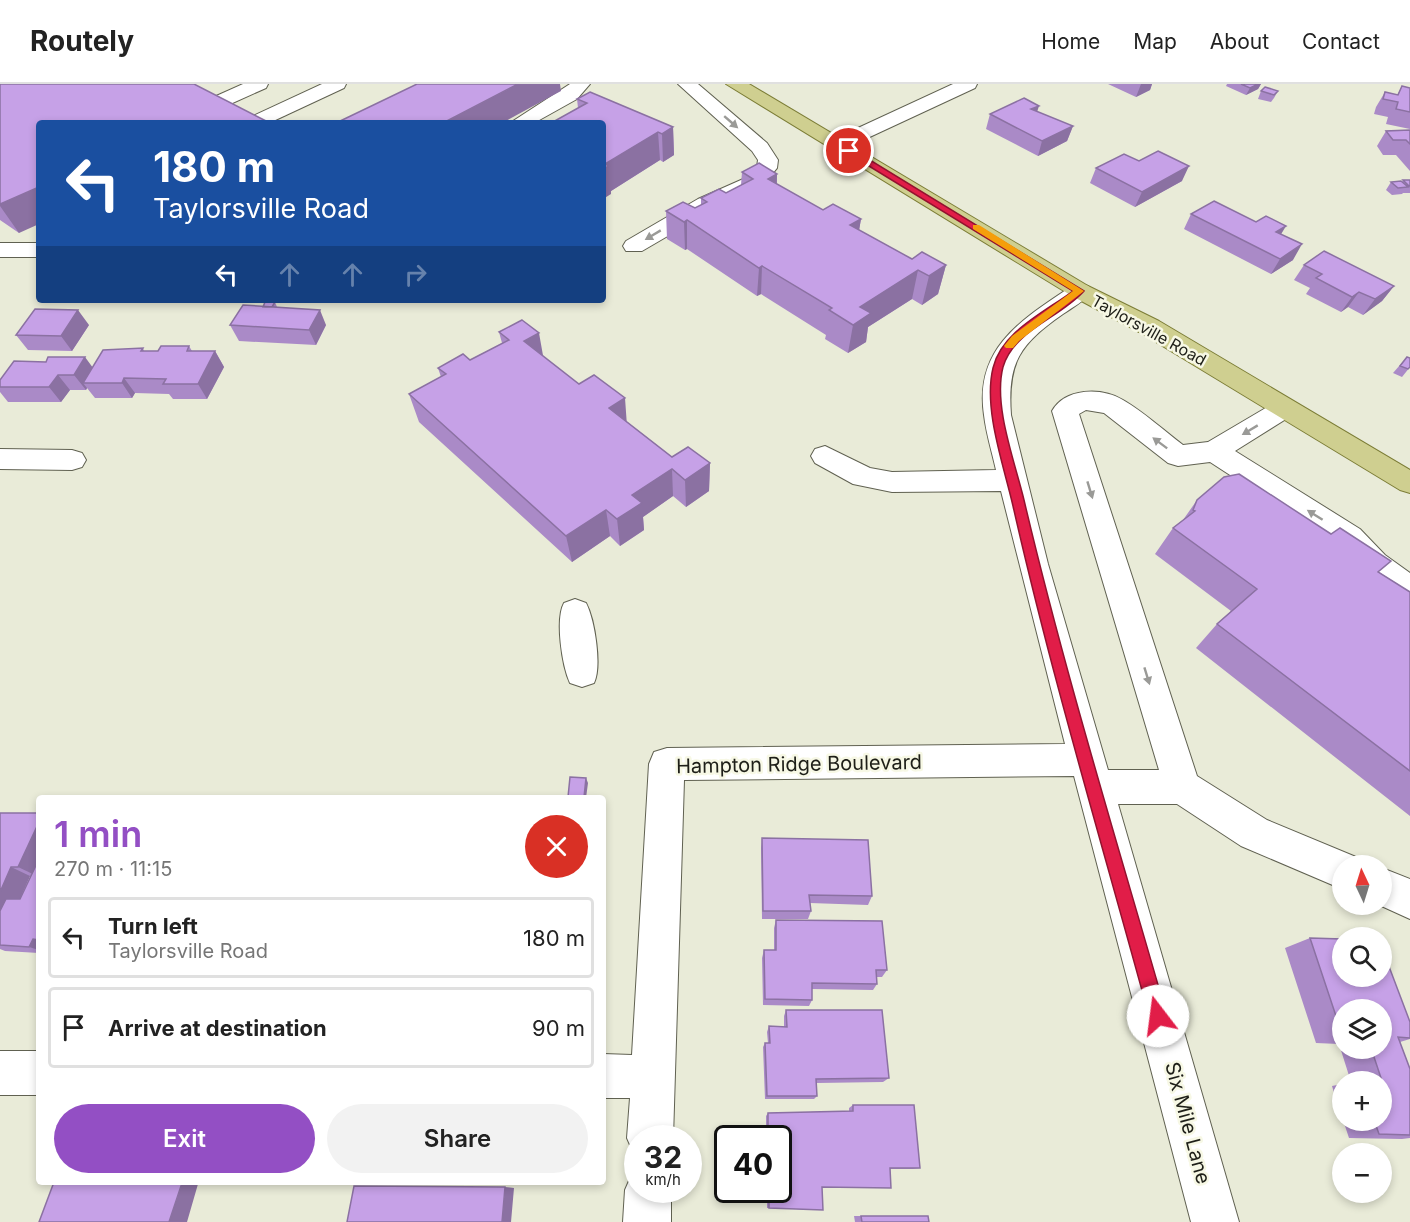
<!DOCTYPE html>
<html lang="en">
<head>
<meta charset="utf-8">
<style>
	:root { --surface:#fff; --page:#f2f2f2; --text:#222; --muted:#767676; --line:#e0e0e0; --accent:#934fc4 }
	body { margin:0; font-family:Inter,sans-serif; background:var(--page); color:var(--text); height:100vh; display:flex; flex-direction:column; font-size:22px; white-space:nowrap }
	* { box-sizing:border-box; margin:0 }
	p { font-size:20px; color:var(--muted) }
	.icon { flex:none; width:33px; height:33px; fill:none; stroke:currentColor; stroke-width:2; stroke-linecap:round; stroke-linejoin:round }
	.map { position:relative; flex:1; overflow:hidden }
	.sheet { position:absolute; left:36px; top:711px; width:570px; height:390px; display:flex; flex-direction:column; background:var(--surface); border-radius:6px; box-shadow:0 3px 9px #0003 }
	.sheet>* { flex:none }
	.guide { position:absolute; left:36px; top:36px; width:570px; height:183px; border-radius:6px; box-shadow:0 3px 9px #0003; background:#1a4fa0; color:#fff; overflow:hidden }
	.needle { width:39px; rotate:356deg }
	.fabs { position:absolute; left:1332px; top:771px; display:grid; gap:12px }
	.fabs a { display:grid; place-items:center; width:60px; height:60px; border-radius:50%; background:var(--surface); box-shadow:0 3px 9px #0003; font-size:30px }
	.speed { position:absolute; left:624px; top:1041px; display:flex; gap:12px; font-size:30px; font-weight:700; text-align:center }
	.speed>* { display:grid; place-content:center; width:78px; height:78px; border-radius:50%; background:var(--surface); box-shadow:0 3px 9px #0003; line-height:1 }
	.speed small { font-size:15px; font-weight:400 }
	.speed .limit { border:3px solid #111; border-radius:9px; background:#fff; color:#111 }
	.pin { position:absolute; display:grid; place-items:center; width:51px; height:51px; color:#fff; margin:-26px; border:3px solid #fff; border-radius:50%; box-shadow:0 2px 6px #0007 }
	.me { position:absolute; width:66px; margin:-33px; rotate:345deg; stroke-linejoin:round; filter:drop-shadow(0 0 4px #0008) }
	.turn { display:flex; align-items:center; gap:21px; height:126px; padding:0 18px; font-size:27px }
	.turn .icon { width:78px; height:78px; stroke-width:2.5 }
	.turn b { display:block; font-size:42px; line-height:51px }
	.lanes { display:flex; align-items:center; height:57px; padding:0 18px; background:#0003; justify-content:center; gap:30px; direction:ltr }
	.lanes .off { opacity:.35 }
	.round { display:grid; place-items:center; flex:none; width:63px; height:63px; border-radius:32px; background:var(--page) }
	.summary { display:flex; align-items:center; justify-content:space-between; height:102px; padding:0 18px }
	h1 { font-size:36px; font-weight:600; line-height:45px; color:var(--accent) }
	.primary-button { display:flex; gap:12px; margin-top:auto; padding:12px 18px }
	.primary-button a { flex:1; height:69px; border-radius:36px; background:var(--accent); color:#fff; font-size:24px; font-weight:600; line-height:69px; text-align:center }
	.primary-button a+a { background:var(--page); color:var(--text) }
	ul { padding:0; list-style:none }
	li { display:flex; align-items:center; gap:18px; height:81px; margin:0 12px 9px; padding:0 6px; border:3px solid var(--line); border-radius:6px }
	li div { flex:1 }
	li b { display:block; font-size:22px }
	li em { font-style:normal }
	header { display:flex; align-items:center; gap:36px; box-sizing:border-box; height:84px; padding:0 30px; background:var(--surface); border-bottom:2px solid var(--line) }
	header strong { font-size:28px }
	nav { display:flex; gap:33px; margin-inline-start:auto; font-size:21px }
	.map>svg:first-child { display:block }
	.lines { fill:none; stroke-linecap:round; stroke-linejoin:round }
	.minor-casing { stroke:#606151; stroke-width:2 }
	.major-casing { stroke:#7c7d36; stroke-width:2 }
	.minor { fill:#fff; fill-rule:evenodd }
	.major { fill:#cfcf90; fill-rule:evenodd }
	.wall { fill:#aa8ac7; fill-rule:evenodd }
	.shaded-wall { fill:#8b71a2 }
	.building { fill:#c6a1e7; stroke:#8b71a2; stroke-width:1.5 }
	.oneway { fill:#9a9a97 }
	.route { fill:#e11d48; stroke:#92132f; stroke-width:1.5 }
	.slow { fill:#f59e0b }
	.labels { text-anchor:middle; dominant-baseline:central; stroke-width:5; stroke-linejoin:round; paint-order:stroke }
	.far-street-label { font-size:16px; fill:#1e1f18; stroke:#f7f8e5 }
	.street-label { font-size:20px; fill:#1e1f18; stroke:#f7f8e5 }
</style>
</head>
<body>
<header>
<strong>Routely</strong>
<nav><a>Home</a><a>Map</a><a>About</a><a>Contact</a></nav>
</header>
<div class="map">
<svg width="1410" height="1138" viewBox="0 0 1410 1138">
	<rect width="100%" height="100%" fill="#e9ebd8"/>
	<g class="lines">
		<defs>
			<path id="minor" d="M243 0H268L266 4 228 21H214L211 17 214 13Z
				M322 0H346L344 4 269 39H252L250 36 253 32Z
				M570 0H590L577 15 534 39H510Z
				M678 0H698L767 59 778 76 777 84 764 100 714 125 642 167H626L623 162 626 157 698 115 750 92 757 83 758 76 752 67Z
				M953 0H977L975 4 846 64H832L829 60 832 56Z
				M0 159H39V173H0Z
				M1080 200 1088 202 1092 207C1085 217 1073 223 1063 230 1020 260 1007 278 1011 331L1048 480 1108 686H1159L1052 327C1065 304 1101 303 1123 316 1144 328 1163 346 1183 361L1208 358 1276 318 1285 315 1294 318 1298 324 1294 330 1235 367 1360 445 1385 471 1410 489V519L1399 515 1363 489 1338 461 1210 378 1178 382 1168 379 1104 329 1086 326 1079 330 1197 692 1267 736 1356 773 1359 782H1342V805L1241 762 1177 720H1118L1239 1138H1191L1074 692 684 696 673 1054H638V1071L634 1070 627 1054 630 1014H603V970L632 971 649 680 654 668 667 664 1065 660 1001 407 892 408 853 400 815 379 811 372 815 365 825 362 870 384 892 388 996 386C992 368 986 349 984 331 974 263 1023 235 1072 202Z
				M0 365 72 366 82 369 86 376 82 383 72 386 0 385Z
				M575 515 586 519C595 536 602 583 594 599L582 603 570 599C562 582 555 535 564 519Z
				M1382 784 1410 795V835L1377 820H1382Z
				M0 967H39V1011H0Z
				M638 1087V1106H671V1138H623L625 1106 632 1090Z"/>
			<path id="major" d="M726 0H749L1088 202 1159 237 1410 386V409L1400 406 1141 249 1072 212Z"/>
		</defs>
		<use href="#minor" class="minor-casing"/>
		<use href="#major" class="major-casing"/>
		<use href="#minor" class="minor"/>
		<use href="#major" class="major"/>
	</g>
	<path class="wall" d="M0 0 39 39 19 149 0 136Z
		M1108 0H1152L1150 6 1136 13Z
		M1227 0H1261L1258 5 1246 11 1226 2Z
		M1402 2 1410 4V45L1386 40 1388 33 1374 30 1376 23 1385 8 1397 11Z
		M1261 7H1278L1274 14 1271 18 1258 15Z
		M577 15 673 43 674 71 663 78 660 76 611 107V110L578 24Z
		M990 30 1073 42 1067 57 1038 72 986 45Z
		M1410 46V87L1396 71H1383L1377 62 1386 47Z
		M1096 84 1182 97 1135 123 1090 99Z
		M742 88 777 90V100L823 126 861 135 859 146 912 175 946 181 938 210 922 221 912 215 868 243 866 258 848 269 825 255 826 251 761 210 757 212 687 165 685 166 667 155 666 127 695 124 701 121V114L726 109 741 101Z
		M1403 96H1410V109H1403L1402 110 1392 111 1386 106 1391 98H1402Z
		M1191 130 1281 150 1293 176 1271 190 1184 145Z
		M1304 181 1394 202 1382 217 1363 231 1348 223 1341 228 1306 210 1310 204 1294 196Z
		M275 218 277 223 326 241 316 261 239 257 230 241 263 223Z
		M89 241 72 267 28 266 16 251Z
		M499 248 543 272 672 373 710 379 709 407 686 423 673 412 643 433 644 446 620 462 610 452 572 478 419 338 409 310 441 293 438 284 470 276 502 259Z
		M189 262 192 267H215L224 283 207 315H173L169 310 135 309 132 314H95L87 304 86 306H70L61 318H8L0 308V296L93 284 143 264 144 267H158Z
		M1407 273 1410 283 1402 293 1393 289Z
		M1197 416 1379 488 1410 508V732L1196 564 1217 540 1231 527 1155 470 1173 444 1183 436Z
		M0 729H39V869L5 867 0 865ZM30 792H31L20 815Z
		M762 754 872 812 868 821 810 819 811 827 808 835H762L761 764Z
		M776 836 887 886 882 893H877V900L873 906 812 905V916L809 922 763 921 762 874 764 866H774V844Z
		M1310 854 1410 938V955L1400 958 1410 985V1054L1402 1055 1349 1054 1343 1036H1382V998H1351L1339 960 1316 959 1285 864ZM1342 926 1382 964H1342Z
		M786 926 889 994 883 998 817 999V1012L814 1015H765L763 963 765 959H768L767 948 769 942 784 943V932Z
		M1342 1000V1034L1332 1002Z
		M853 1021 920 1084 913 1085H890L891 1104H822L823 1126 767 1124V1106H778V1054H766V1032L768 1029 849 1027V1024Z
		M854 1132H918L929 1138H805H855Z"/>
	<path class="shaded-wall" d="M518 0H560L561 7 502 39H443Z
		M1141 0H1152L1150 6 1136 13Z
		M1258 0H1261L1258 5 1246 11 1250 4Z
		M1039 22 1034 37 1031 25Z
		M1073 42 1067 57 1038 72 1042 57Z
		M673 43 674 71 663 78 662 50Z
		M658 48 660 76 611 107V110L603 115V85L605 80Z
		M1189 82 1182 97 1135 123 1142 108Z
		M777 90 776 118 768 95Z
		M39 103V140L19 149 0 122V120Z
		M861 135 856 164 850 141Z
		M687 136V165L685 166 684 138Z
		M1286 142 1277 157 1276 148Z
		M1302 160 1293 176 1271 190 1280 175Z
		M946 181 938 210 922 221 929 192Z
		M762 182 761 210 757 212 759 184Z
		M918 186 912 215 868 243 866 258 848 269 853 241 860 223Z
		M1394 202 1382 217 1363 231 1375 215Z
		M1359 208 1348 223 1341 228 1352 213Z
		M78 226 89 241 72 267 61 252Z
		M320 226 326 241 316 261 309 246Z
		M539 249 544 277 524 257Z
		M215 267 224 283 207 315 198 300Z
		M85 273 96 288 83 299 87 304 86 306 74 291Z
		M58 291 70 306 61 318 49 303Z
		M124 294 135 309 132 314 122 299Z
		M625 314 627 342 609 324Z
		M710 379 709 407 686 423 685 396Z
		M672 385 673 412 643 433 644 446 620 462 617 435 632 411Z
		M606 426 610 452 572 478 566 452Z
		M586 694 588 699 586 714H584Z
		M39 738V787L37 792 18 783Z
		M11 783 30 792 11 835 0 830V808Z
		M33 855 39 857V866L29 863Z
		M182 1099 198 1100 187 1138H169Z
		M505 1103 514 1104 511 1138H502Z"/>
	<path class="building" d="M0 0H194L270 39H39V103L0 120Z
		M417 0H518L443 39H336Z
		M1241 0H1258L1250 4Z
		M1402 2 1410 4V28L1396 25 1398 18 1383 15 1385 8 1398 11Z
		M1265 3 1278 7 1274 11 1261 7Z
		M590 8 673 43 662 50 658 48 605 80 609 82 603 85V39H551L587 19 577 15Z
		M1024 14 1039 22 1031 25 1073 42 1042 57 990 30Z
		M1410 46V60L1406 56H1393L1386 47Z
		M1158 67 1189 82 1142 108 1096 84 1124 70 1139 77Z
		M759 79 777 90 768 95 823 126 833 120 861 135 850 141 912 175 922 168 946 181 929 192 918 186 860 223 871 229 853 241 829 226 832 224 762 182 759 184 687 136 684 138 666 127 683 118 695 124 707 118 701 114 719 105 726 109 753 95 742 88Z
		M1403 96H1410V102H1409Z
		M1401 97 1408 103 1398 104 1391 98Z
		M1214 117 1256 138 1266 132 1286 142 1276 148 1302 160 1280 175 1191 130Z
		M1324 167 1394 202 1375 215 1359 208 1352 213 1316 194 1322 190 1304 181Z
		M265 218H275L272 223H263Z
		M243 221 320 226 309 246 230 241Z
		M35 225 78 226 61 252 16 251Z
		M522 236 539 249 524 257 579 300 594 291 625 314 609 324 672 373 688 363 710 379 685 396 672 385 632 411 642 419 617 435 606 426 566 452 409 310 446 290 438 284 463 270 470 276 509 256 499 248Z
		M161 262H189L187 267H215L198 300H163L166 295 124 294 122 299H83L103 266 143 264 141 267H158Z
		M48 273H85L74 291H58L49 303H0V296L14 277 46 278Z
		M1407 273 1410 274V283L1408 285 1400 282Z
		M1239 390 1331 450 1340 444 1391 477 1378 488 1410 508V687L1217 540 1257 505 1173 444 1195 427 1193 426 1197 416 1224 393Z
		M570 693 586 694 584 713H568Z
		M0 729H39V738L18 783H11L0 808Z
		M762 754 868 756 872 812 809 811 811 827H763Z
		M39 775V856L33 855 29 863 0 861V827L6 815H20Z
		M776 836 882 837 887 886H876L877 900 812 899V916L765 915 764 866H776Z
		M1310 854 1342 855V892H1382V864L1410 938V954L1398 953 1410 985V1051L1379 1050 1374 1036H1382V998H1361V996L1382 997 1371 964H1382V926H1342V950Z
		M786 926H882L889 994 816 995 817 1012H767L765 959H770L769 942 787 943Z
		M853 1021H914L920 1084H890L891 1104 822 1103 823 1126 769 1124V1106H778V1054H768V1029L853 1027Z
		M54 1098H157L182 1099 169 1138H39Z
		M354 1102 505 1103 502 1138H347Z
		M861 1132H928L929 1138H862Z"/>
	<defs><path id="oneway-solid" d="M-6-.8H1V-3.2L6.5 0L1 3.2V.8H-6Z" transform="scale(1.5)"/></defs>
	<g class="oneway">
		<use href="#oneway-solid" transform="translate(731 38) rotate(41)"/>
		<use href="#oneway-solid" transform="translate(653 151) rotate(149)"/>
		<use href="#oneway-solid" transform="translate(1250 346) rotate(149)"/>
		<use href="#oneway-solid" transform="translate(1160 359) rotate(-143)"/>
		<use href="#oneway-solid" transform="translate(1090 406) rotate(73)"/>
		<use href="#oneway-solid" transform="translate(1315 431) rotate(-148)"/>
		<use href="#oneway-solid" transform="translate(1147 592) rotate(73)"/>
	</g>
	<path class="route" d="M846 65H852L1084 207C1060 234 1014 246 1003 283 993 322 1015 378 1024 416 1065 590 1118 761 1167 932L1164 938 1158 941 1152 938 1149 932C1103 763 1052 594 1013 422 1004 382 983 325 993 284 1001 248 1045 228 1073 207L846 68Z"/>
	<path class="slow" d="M973 141H979L1084 207 1019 257 1013 264H1006L1004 262 1012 252 1073 207 973 145Z"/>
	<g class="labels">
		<g class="far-street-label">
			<text transform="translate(1149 246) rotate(29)">Taylorsville Road</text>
		</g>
		<g class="street-label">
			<text transform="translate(799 680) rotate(-1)">Hampton Ridge Boulevard</text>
			<text transform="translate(1188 1039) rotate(75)">Six Mile Lane</text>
		</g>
	</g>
</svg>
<div class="fabs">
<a><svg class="needle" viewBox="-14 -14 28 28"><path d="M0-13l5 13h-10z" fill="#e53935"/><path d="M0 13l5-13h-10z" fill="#767676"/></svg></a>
<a><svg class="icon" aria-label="search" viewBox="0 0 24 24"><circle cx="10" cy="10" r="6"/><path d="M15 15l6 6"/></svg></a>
<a><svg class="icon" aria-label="layers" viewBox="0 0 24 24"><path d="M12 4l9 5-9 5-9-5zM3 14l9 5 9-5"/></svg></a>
<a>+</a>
<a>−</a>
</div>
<div class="speed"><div>32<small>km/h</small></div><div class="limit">40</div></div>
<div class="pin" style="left:849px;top:67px;background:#d93025"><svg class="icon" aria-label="arrive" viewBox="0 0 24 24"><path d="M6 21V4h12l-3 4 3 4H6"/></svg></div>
<svg class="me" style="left:1158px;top:932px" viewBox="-20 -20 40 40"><circle r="19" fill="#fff"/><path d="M0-13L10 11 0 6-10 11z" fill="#e11d48"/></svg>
<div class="guide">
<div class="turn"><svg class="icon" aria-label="left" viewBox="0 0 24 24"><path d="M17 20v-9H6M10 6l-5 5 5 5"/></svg><div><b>180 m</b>Taylorsville Road</div></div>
<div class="lanes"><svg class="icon" aria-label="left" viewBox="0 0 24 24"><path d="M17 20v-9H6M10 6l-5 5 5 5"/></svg><svg class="icon off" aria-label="ahead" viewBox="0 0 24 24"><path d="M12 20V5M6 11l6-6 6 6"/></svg><svg class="icon off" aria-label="ahead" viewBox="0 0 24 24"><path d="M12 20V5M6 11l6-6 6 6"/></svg><svg class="icon off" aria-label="right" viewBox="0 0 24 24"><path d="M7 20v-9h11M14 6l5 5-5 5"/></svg></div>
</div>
<section class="sheet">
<div class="summary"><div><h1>1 min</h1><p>270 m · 11:15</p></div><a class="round" style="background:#d93025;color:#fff"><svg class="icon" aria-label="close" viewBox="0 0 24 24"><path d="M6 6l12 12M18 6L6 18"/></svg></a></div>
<ul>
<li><svg class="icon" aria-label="left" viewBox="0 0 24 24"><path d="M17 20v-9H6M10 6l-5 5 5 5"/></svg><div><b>Turn left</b><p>Taylorsville Road</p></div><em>180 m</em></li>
<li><svg class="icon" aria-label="arrive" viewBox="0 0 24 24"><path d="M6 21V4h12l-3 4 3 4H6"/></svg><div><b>Arrive at destination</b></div><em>90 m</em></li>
</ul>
<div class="primary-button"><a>Exit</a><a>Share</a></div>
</section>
</div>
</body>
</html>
